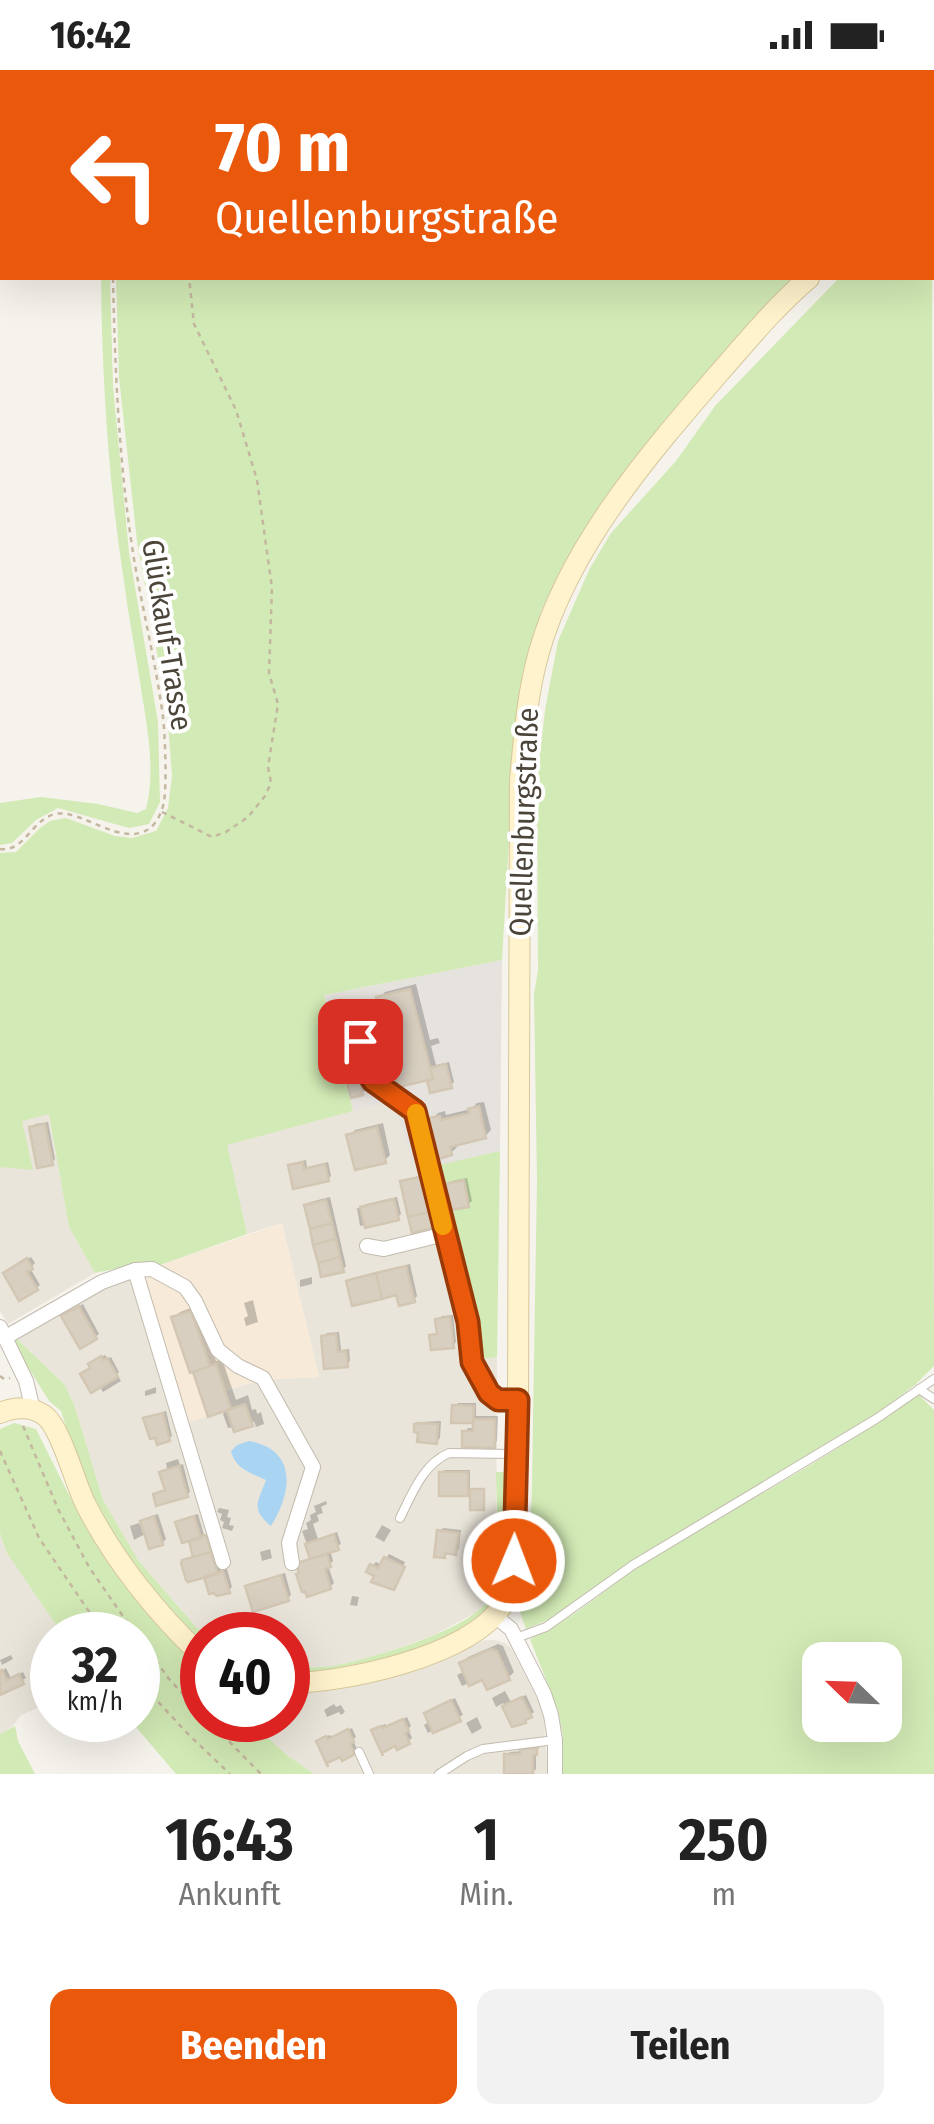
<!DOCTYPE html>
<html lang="de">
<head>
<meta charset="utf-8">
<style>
	:root { --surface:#fff; --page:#f2f2f2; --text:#222; --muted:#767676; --accent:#ea580c }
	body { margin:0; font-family:"Fira Sans Condensed",sans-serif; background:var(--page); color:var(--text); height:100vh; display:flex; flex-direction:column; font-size:38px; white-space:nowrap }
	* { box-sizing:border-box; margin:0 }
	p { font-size:32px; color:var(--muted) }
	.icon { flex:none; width:55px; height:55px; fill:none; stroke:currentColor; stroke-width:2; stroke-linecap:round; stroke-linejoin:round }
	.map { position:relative; height:1704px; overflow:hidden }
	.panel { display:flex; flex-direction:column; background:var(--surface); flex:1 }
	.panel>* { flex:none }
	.guide { position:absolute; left:0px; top:0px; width:935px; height:210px; box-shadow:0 10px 40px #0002; background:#ea580c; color:#fff; overflow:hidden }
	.needle { width:65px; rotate:293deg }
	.fabs { position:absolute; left:802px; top:1572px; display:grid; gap:20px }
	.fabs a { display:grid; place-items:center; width:100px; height:100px; border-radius:20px; background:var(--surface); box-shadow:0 10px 40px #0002; font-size:50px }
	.speed { position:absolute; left:30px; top:1542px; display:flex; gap:20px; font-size:50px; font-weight:700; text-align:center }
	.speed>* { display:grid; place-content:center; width:130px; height:130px; border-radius:50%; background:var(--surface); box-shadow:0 10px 40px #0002; line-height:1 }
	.speed small { font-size:25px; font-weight:400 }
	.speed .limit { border:15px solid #d22; background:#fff; color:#111 }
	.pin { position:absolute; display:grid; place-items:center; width:85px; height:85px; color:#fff; margin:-42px; border-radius:20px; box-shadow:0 5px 15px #0006 }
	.me { position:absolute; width:110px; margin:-55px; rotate:1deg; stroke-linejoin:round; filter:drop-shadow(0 0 8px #0008) }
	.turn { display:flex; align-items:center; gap:35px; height:210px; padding:0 50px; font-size:45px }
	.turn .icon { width:130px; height:130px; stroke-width:2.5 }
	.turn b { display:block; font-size:70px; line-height:85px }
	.eta { display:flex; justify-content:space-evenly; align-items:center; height:170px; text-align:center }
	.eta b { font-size:60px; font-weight:700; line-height:70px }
	.cta { display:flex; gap:20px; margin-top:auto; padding:20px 50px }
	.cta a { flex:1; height:115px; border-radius:20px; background:var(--accent); color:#fff; font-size:40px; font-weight:700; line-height:115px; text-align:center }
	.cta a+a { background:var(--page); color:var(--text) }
	.status { display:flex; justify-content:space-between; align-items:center; height:70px; padding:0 50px; background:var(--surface); direction:ltr }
	.status svg { height:28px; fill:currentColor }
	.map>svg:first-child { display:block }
	.residential { fill:#eae5da }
	.commercial { fill:#f7ead8 }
	.industrial { fill:#e6e2dd }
	.green { fill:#d2eab5; fill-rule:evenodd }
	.water { fill:#a9d4f2 }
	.shadow { fill:#0003 }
	.building { fill:#d8cfc1; stroke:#d3c7b4; stroke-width:2.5 }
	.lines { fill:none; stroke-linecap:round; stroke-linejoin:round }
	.lane-casing { stroke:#c2bbae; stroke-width:10 }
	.street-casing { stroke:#c2bbae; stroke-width:16 }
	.secondary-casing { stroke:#d6c79b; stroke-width:22 }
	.path { stroke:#c4b79f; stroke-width:2.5; stroke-dasharray:5 5; stroke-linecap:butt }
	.lane { stroke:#fff; stroke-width:8 }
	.street { stroke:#fff; stroke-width:14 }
	.secondary { stroke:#fff3cd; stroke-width:20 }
	.route-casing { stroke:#983908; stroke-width:25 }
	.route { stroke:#ea580c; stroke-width:18 }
	.slow { stroke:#f59e0b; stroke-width:18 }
	.labels { text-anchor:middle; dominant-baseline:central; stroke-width:8; stroke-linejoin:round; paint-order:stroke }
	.street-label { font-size:30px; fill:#4b4439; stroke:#fff }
</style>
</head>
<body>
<div class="status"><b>16:42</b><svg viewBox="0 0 49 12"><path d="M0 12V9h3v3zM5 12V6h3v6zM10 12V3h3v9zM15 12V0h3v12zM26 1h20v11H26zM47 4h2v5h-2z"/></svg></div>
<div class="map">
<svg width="934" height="1704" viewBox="0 0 934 1704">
	<rect width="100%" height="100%" fill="#f6f3ec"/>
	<path class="residential" d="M393 1030 426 1099 477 1290 497 1287 496 1499 490 1529 475 1543 432 1566 370 1588 329 1597 288 1598V1565H203L138 1490 103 1430 74 1334 64 1314 16 1268 106 1216 127 1208 231 1338 225 1321 260 1310 319 1307 282 1153 247 1164 226 1075Z
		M49 1043 69 1157 95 1203 8 1254 0 1241V1096L22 1051Z
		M0 1463 7 1482 64 1565H52V1632L21 1645 13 1656 0 1664Z
		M485 1570H495L505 1573 511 1578 543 1640 548 1704H314L288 1686 248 1650H288V1622L336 1620 369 1612 438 1590Z"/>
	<path class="commercial" d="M282 1153 319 1307 260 1310 226 1320 231 1339 185 1354 140 1202Z"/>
	<path class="industrial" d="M502 890 500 1081 426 1099 413 1093 393 1031 353 1041 324 925Z"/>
	<path class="green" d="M117 0H934V120L932 2H116Z
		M932 153 934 1296 916 1314 875 1346 630 1492 550 1549 526 1559 520 1542 525 1522 530 1475 532 1414 537 1110 534 924 538 900 537 714 545 640 558 571 589 500 611 463 676 391 715 336 839 208H932Z
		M101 208H110L113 317 129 482 158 652 160 732 149 754 129 758 58 738 36 750 12 773 0 775V733L41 727 98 734 137 743 146 739C156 700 147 657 141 618 135 580 128 543 123 505 108 406 102 307 101 208Z
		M116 208H797L610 422 560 501 542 539 530 576 515 667 502 890 324 925 353 1041 227 1075 247 1164 160 1195 138 1194 95 1203 69 1157 49 1044 22 1051 33 1100 0 1097V783L16 782 40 758 50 751 66 748 115 766 132 768 156 761 168 738 172 706 167 639 137 471 119 307Z
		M500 1081 497 1287 477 1290 435 1096Z
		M16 1268 64 1314 74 1334 103 1430 138 1490 203 1565 202 1576 165 1535 112 1465 83 1409 61 1341 49 1331 15 1276Z
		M918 1324 934 1340V1704H562L563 1666 558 1640 530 1569C574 1550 610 1514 651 1489 740 1434 834 1386 918 1324ZM820 1590H885V1655H820Z
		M14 1353 36 1359 69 1425 98 1475 188 1586 202 1597V1650H248L288 1686 314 1704H176L130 1650H138V1565H63L7 1483 0 1463V1359Z
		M496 1402H508C507 1435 512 1498 498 1525 481 1562 388 1594 349 1600 329 1603 308 1604 288 1605V1598C303 1597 319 1598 333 1596 367 1590 479 1558 491 1525 502 1493 496 1437 496 1402Z
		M15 1656 18 1671 35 1704H0V1664Z"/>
	<path class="water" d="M249 1371C298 1380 292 1423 271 1456 250 1439 258 1432 266 1410 251 1403 235 1399 231 1381L237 1375Z"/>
	<path class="shadow" d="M416 914 430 970 438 968 440 973 431 976 436 995 449 992 454 1012 450 1016 430 1011 379 928 385 922Z
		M352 971 366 1019 362 1023 342 981 348 975 340 976 341 974Z
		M484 1032 491 1060 485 1066 456 1073 457 1077 451 1083 432 1049 438 1043 445 1041 446 1045 471 1039 477 1033Z
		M48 1052 55 1089 52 1092 31 1058 35 1054Z
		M383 1053 390 1085 384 1091 349 1066 355 1060Z
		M306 1090 307 1097 328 1092 331 1106 328 1109 290 1096 294 1093Z
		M424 1105 431 1137 429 1139 432 1156 403 1112 406 1109Z
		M467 1108 472 1131 468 1134 448 1115 452 1111Z
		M330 1127 346 1196 343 1200 306 1136 310 1132Z
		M397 1127 401 1144 398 1147 360 1156 357 1138H360V1140L366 1134Z
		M31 1187 35 1193 30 1198 40 1215 36 1218 10 1200Z
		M410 1194 417 1226 414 1230 398 1222 349 1212 352 1208Z
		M312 1207V1214L300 1217V1210Z
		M253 1230 258 1252 246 1256 244 1248 248 1246 244 1233Z
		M83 1234 99 1264 95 1267 67 1243Z
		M197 1236 216 1291 222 1289 236 1330 248 1325 252 1340 256 1339 257 1344 261 1342 264 1354 256 1357 254 1351 251 1354 228 1358 223 1344 230 1336 210 1344 174 1248 180 1242Z
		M453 1245 456 1272 453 1276 431 1266 439 1262 438 1250 442 1246Z
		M339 1262 341 1280 349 1279 350 1291 347 1294 324 1267 327 1263Z
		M105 1285 107 1289 111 1287 119 1302 117 1304 121 1311 103 1322 101 1319 108 1312 93 1297 95 1291Z
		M156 1317V1323L145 1326V1321Z
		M458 1333H476V1346H498L497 1371 493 1375 465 1362 468 1358H476V1351L454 1336Z
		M166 1341 172 1366 168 1369 146 1349 150 1346Z
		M441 1351 440 1368 436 1372 416 1355 420 1352Z
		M178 1389 180 1395 183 1394 190 1422 187 1425 156 1424 167 1418 163 1403 167 1398 166 1393Z
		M445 1400H470V1420L467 1424 441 1403Z
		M326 1431 327 1434 321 1437 323 1443 317 1445 319 1451 313 1454 318 1469 337 1462 341 1474 330 1480 333 1491 328 1496 334 1513 330 1517 301 1502 299 1494 312 1488 302 1461 308 1459 306 1453 311 1450 310 1445 316 1442 314 1436Z
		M219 1438 229 1440 227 1447 231 1448 229 1455 234 1456 232 1461 222 1458 224 1452 220 1450 222 1444 217 1442Z
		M158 1444 166 1469 162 1473 147 1463 134 1470 130 1456 139 1453 140 1455 147 1448Z
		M198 1444 204 1465 209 1463 221 1501 227 1499 232 1517 229 1520 184 1492 196 1485 190 1468 178 1453 182 1449Z
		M382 1455 391 1460 384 1472 375 1467Z
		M443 1458 461 1460 459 1479 455 1482 448 1481 444 1486 439 1462Z
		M270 1479 272 1488 262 1491 260 1482Z
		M389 1484 405 1492 397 1513 372 1496 376 1492 382 1495Z
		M285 1503 291 1525 288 1528 248 1517 252 1513Z
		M352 1526 359 1527 357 1536 350 1535Z
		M240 1551 243 1563 233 1565 230 1554Z
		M498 1574 503 1576 514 1602 508 1608 483 1607 462 1616 457 1605 465 1601 462 1593 468 1587Z
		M288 1577 295 1578 294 1586H288Z
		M11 1585 13 1589 2 1595 0 1590Z
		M6 1598 11 1608 23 1602 26 1608 0 1622V1602Z
		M505 1621 511 1632 526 1625 534 1642 525 1651 513 1654 503 1633 496 1637 492 1628Z
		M455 1628 463 1645 428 1663 424 1655 430 1651 427 1643Z
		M334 1634 336 1637 341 1635 345 1642 341 1645 339 1642 327 1647 324 1640Z
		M407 1647 411 1656 408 1659 412 1668 408 1671 377 1658 385 1654 387 1657Z
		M477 1647 482 1658 472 1664 466 1653Z
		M352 1658 356 1667 353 1670 357 1679 353 1682 322 1668 330 1665 332 1667Z
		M526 1676H540L536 1683V1699L532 1703 506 1685 510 1682 523 1681Z"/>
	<path class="building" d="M410 919 433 1009 398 1017 376 927Z
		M351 977 363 1025 351 1028 339 980Z
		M446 994 452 1018 430 1023 427 1010 433 1009 430 998Z
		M479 1036 486 1068 450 1077 452 1085 439 1089 429 1048 440 1046 441 1050 469 1043 468 1039Z
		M45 1054 53 1095 37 1098 29 1057Z
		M377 1057 386 1093 355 1100 346 1065Z
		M303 1092 304 1099 325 1094 329 1111 293 1119 288 1095Z
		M421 1107 429 1142 408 1147 400 1111Z
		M464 1110 469 1137 451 1140 445 1114Z
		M394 1129 399 1150 365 1158 360 1137Z
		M326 1130 332 1153 310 1159 304 1135Z
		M429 1142 433 1158 412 1163 408 1147Z
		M332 1153 336 1169 313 1175 310 1159Z
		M336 1169 340 1187 318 1193 313 1175Z
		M340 1187 344 1202 321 1207 318 1193Z
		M27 1188 33 1199 27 1202 38 1220 19 1231 3 1203Z
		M406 1196 415 1232 399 1236 396 1225 382 1229 376 1203Z
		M376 1203 382 1229 352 1236 346 1211Z
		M79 1236 97 1269 80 1279 61 1246Z
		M191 1241 210 1296 190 1303 171 1247Z
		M450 1247 454 1278 431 1280 429 1265 437 1264 435 1249Z
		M336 1264 338 1282 346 1281 348 1297 324 1299 321 1266Z
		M101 1286 103 1290 107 1288 118 1307 91 1323 80 1304 90 1298 88 1294Z
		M216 1294 231 1339 208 1347 193 1302Z
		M245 1334 253 1356 234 1362 227 1340Z
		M452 1335 474 1336 473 1353H451Z
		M163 1343 170 1371 157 1375 155 1368 150 1369 143 1348Z
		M473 1349H495V1378L462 1377V1361H473Z
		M418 1353 438 1354 437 1374 417 1372 418 1363 414 1362V1354Z
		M179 1396 188 1427 156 1436 153 1424 165 1420 159 1402Z
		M439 1402H468V1426H439Z
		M470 1419H484V1440H470Z
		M154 1446 163 1475 149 1479 140 1451Z
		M194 1446 201 1468 182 1473 175 1452Z
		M437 1460 459 1463 456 1485 445 1483V1488L434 1487Z
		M334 1464 339 1480 310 1489 305 1474Z
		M206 1465 211 1482 193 1487 189 1471Z
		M211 1482 218 1504 188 1512 186 1510 181 1493 182 1490Z
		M327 1484 331 1497 325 1499 331 1519 307 1527 305 1521 302 1522 296 1504 299 1503 296 1493Z
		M384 1487 405 1497 394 1520 371 1512 374 1506 366 1502 370 1494 378 1498Z
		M223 1501 230 1523 217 1526 213 1523 209 1524 204 1507Z
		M281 1505 289 1531 253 1542 245 1516Z
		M491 1579 497 1581 510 1610 487 1620 482 1610 469 1616 459 1593Z
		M2 1600 7 1610 19 1604 24 1614 0 1625V1601Z
		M522 1627 532 1647 525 1650 526 1653 512 1657 502 1636Z
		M451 1630 461 1651 433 1663 424 1643Z
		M403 1649 409 1661 405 1663 410 1674 397 1680 395 1676 382 1683 383 1686 371 1660 381 1656 383 1658Z
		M348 1659 354 1672 350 1674 355 1684 342 1691 340 1687 327 1693 328 1697 316 1671 326 1666 328 1669Z
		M537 1678V1685H533V1704H504V1684H520V1679Z"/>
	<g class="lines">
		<defs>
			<path id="lane" d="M919 1319 934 1329
				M400 1448C412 1424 423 1394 449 1383L516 1384
				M516 1568 546 1557 633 1495 876 1349 934 1309
				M359 1682 369 1704
				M439 1704 467 1686 483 1679 555 1670"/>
			<path id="street" d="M356 943 365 999 373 1011 415 1041 445 1164 384 1179 367 1176
				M445 1164 468 1252 472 1292 489 1323 498 1330H518
				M135 1200 223 1492
				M0 1257 26 1311 33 1340
				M6 1267 102 1212 135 1200 152 1199 185 1217 195 1231 218 1280 238 1296 263 1308 313 1397 289 1473 292 1493
				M495 1546 511 1559 544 1624 551 1645 555 1670V1704"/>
			<path id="secondary" d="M932 130 934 129
				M0 1343C14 1337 31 1336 44 1345 61 1357 75 1414 86 1435 114 1490 157 1544 202 1586
				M288 1613C344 1613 470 1586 502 1536 511 1523 512 1506 514 1491L518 1330 520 710C524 667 527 624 539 582 569 476 649 384 720 302 748 270 776 236 809 208"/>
		</defs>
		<use href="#lane" class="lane-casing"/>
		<use href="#street" class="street-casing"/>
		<use href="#secondary" class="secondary-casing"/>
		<path class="path" d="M153 0V2
			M250 0 252 2
			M426 0V2
			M112 2V0
			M162 742 212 767 226 762 248 747 265 726 271 713 268 697 278 634 269 603 272 518 257 410 236 340 194 254 189 208
			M0 779C25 782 32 749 55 744 81 738 122 779 150 758 157 753 163 740 164 731 167 714 165 666 163 647 156 594 143 542 134 489 119 396 115 302 113 208
			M0 1306 4 1309 10 1308
			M23 1356 58 1439 89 1497 136 1565
			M0 1381 39 1468 105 1565
			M138 1566 169 1609 202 1645
			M138 1610 187 1663 230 1704
			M208 1650 261 1704"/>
		<use href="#lane" class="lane"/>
		<use href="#street" class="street"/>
		<use href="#secondary" class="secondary"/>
	</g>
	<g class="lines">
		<defs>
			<path id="route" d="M360 971 365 999 373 1011 415 1041 468 1252 472 1292 489 1323 498 1330H518L514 1491"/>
		</defs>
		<use href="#route" class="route-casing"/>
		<use href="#route" class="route"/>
		<path class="slow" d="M416 1043 443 1156"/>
	</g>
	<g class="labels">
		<g class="street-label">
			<text transform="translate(167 565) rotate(81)">Glückauf-Trasse</text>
			<text transform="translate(524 752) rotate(-88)">Quellenburgstraße</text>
		</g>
	</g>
</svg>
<div class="fabs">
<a><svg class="needle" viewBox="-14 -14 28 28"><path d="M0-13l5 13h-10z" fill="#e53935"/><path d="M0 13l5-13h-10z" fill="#767676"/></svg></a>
</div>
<div class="speed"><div>32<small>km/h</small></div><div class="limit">40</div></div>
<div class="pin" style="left:360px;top:971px;background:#d93025"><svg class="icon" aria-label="arrive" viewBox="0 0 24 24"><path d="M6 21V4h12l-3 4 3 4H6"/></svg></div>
<svg class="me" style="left:514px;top:1491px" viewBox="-20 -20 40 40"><circle r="17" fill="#ea580c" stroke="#fff" stroke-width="3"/><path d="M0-11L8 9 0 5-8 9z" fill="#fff"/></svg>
<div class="guide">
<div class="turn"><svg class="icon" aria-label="left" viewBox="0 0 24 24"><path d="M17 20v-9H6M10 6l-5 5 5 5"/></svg><div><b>70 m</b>Quellenburgstraße</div></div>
</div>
</div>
<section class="panel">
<div class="eta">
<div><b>16:43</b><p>Ankunft</p></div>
<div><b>1</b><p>Min.</p></div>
<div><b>250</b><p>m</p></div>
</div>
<div class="cta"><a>Beenden</a><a>Teilen</a></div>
</section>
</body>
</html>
